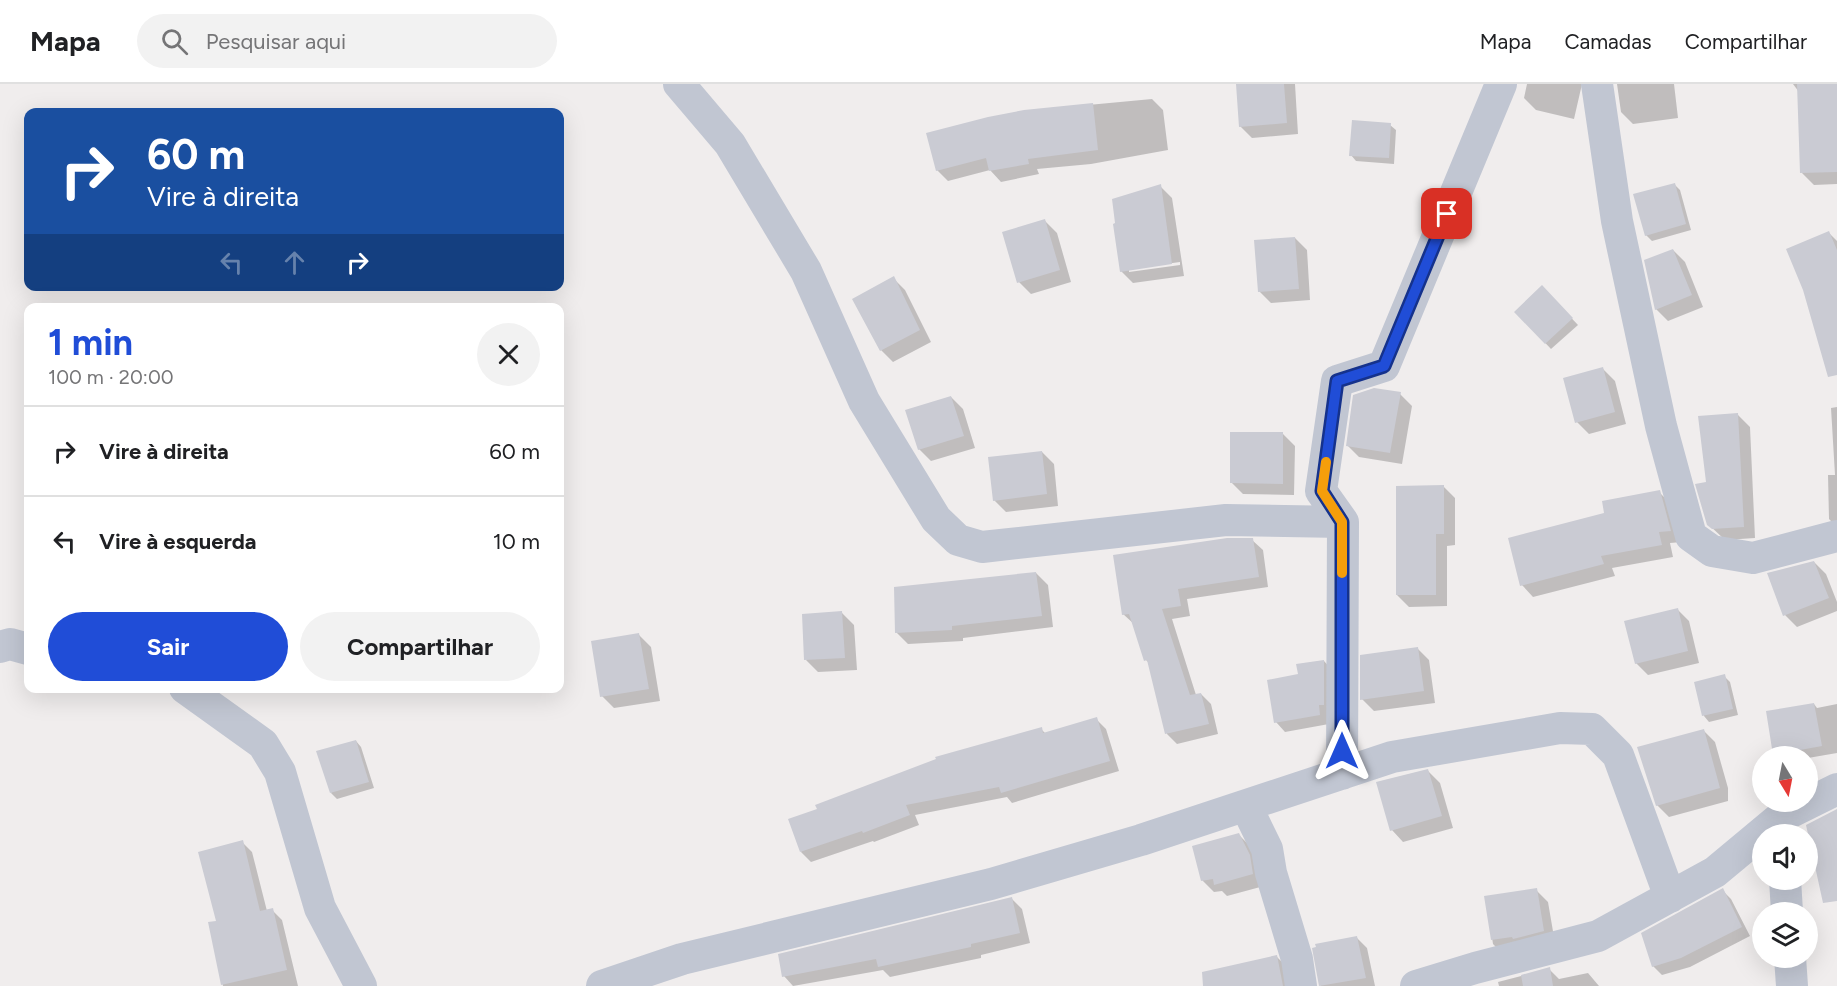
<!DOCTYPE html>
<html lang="pt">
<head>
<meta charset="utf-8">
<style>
	:root { --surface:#fff; --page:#f2f2f2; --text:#202124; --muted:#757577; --line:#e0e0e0; --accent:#204dd7 }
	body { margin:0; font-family:Figtree,sans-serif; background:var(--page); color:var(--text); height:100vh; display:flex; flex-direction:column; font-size:22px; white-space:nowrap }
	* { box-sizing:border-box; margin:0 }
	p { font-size:20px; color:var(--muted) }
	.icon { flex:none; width:33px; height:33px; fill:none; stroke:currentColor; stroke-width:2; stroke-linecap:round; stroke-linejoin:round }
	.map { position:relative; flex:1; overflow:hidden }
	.drawer { position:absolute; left:24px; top:219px; width:540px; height:390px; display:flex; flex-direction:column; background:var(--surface); border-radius:12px; box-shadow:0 6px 24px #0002 }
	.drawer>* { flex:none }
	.top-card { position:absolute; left:24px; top:24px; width:540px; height:183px; border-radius:12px; box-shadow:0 6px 24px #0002; background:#1a4fa0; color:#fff; overflow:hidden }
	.needle { width:39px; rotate:170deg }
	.fabs { position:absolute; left:1752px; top:662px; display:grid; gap:12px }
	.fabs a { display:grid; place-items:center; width:66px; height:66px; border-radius:50%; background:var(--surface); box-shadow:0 6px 24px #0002; font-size:30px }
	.pin { position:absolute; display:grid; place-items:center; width:51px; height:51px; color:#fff; margin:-26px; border-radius:12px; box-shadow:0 3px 9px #0006 }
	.me { position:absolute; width:66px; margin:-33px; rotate:0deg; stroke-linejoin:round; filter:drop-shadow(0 0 4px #0008) }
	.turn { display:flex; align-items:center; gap:21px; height:126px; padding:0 24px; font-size:27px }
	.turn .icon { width:78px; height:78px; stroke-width:2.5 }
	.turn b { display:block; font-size:42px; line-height:51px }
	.lanes { display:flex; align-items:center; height:57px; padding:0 24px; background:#0003; justify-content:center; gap:30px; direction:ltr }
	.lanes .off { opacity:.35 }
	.round { display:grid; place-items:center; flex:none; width:63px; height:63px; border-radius:32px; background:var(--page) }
	.overview { display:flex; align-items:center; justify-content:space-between; height:102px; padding:0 24px }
	h1 { font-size:36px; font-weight:700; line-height:45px; color:var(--accent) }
	.primary-button { display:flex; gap:12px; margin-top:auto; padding:12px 24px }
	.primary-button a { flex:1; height:69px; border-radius:36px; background:var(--accent); color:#fff; font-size:24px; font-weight:700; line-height:69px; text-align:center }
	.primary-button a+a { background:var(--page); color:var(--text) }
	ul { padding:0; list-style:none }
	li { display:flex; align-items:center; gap:18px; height:90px; padding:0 24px; border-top:2px solid var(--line) }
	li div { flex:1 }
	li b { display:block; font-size:22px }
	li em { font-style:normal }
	header { display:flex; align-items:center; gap:36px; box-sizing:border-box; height:84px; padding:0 30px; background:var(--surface); border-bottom:2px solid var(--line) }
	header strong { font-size:28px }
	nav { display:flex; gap:33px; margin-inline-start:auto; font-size:21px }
	.search { width:420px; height:54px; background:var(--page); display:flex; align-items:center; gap:15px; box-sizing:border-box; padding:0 21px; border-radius:33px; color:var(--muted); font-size:22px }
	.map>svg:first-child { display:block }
	.shadow { fill:#0003; fill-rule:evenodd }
	.building { fill:#cacbd3 }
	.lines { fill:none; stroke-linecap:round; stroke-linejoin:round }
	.street { stroke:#c1c6d2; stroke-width:32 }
	.route-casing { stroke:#15328c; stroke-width:15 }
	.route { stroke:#204dd7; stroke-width:10 }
	.slow { stroke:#f59e0b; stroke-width:10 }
</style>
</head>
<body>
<header>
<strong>Mapa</strong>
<div class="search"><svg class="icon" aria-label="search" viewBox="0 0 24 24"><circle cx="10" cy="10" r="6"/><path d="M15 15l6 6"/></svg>Pesquisar aqui</div>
<nav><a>Mapa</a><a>Camadas</a><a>Compartilhar</a></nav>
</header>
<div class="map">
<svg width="1837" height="902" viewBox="0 0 1837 902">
	<rect width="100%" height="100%" fill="#f0eded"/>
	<path class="shadow" d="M1237 0H1295L1298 50 1252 54 1240 42Z
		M1527 0H1582L1574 35 1536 26 1524 14Z
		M1617 0H1674L1678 34 1633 40 1621 28Z
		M1793 0H1837V100L1814 101 1802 89 1799 8Z
		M1152 15 1163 26 1168 66 1091 80 1037 85 1039 90 1001 98 990 86 948 97 937 86 1024 27Z
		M1390 41 1396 46 1394 80 1356 77 1351 71Z
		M1674 100 1680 106 1691 146 1652 157 1646 151Z
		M1160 102 1172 114 1184 192 1133 199 1121 187ZM1180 178V181L1129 188V185Z
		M1045 137 1057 149 1071 198 1031 210 1019 198Z
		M1829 149 1837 157V278Z
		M1295 154 1307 166 1310 216 1271 219 1259 207Z
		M1673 166 1685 178 1703 223 1668 237 1656 225Z
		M893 194 905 206 931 258 893 278 881 266Z
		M1542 203 1578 241 1551 265 1516 228Z
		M1603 285 1615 297 1626 340 1589 350 1577 338Z
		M1400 310 1412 322 1402 380 1359 373 1347 361Z
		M951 313 963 325 975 364 931 377 919 365Z
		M1837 323V443L1829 435 1828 391H1835L1831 324Z
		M1738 331 1750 343 1755 454 1725 456 1708 440 1707 399Z
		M1283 350 1295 362 1294 411 1243 410 1231 398Z
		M1042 368 1054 380 1058 422 1006 428 994 416Z
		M1443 402 1455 414V461L1447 462V522L1409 523 1397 511Z
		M1659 408 1671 420 1682 458 1670 459 1673 473 1612 484 1615 492 1533 513 1522 501 1606 430Z
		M1252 456 1263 466 1268 503 1187 515 1190 532 1172 535 1196 611 1201 610 1211 620 1218 650 1177 660 1167 650 1150 580 1146 576 1134 540 1123 530Z
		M1814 478 1826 490 1837 518V527L1797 543 1785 531Z
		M1036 489 1048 501 1053 543 963 554V557L908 560 896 548Z
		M1677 525 1689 537 1699 579 1648 591 1636 579Z
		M842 529 854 541 857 586 818 588 806 576Z
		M639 551 651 563 660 617 614 624 602 612Z
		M1417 564 1429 576 1435 619 1374 627 1362 615Z
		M1324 577 1333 587 1329 640 1285 648 1276 638Z
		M1724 592 1730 598 1738 631 1709 638 1704 632 1695 599Z
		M1814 620 1817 624 1837 620V669L1808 674V672H1777L1775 670Z
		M1096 635 1106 645 1119 687 1012 719 1007 713 915 731 919 741 874 758 873 757 811 778 801 768 818 726 1041 645 1046 650Z
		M1703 646 1715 658 1728 704V717L1669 733 1657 721Z
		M356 657 361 663 374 704 337 715 331 709Z
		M1428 687 1440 699 1453 744 1403 758 1392 746Z
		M1239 751 1251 763 1264 802 1227 812 1222 807 1214 808 1202 796Z
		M242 758 252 768 267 827 272 826 282 836 298 902H223L209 840 218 838Z
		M1536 806 1548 818 1555 859 1505 872 1493 860 1486 813Z
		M1722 806 1731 815 1750 852 1690 883 1662 891 1653 882Z
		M1011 814 1022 825 1030 859 981 871V874L890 893 883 886 793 902 784 892Z
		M1357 854 1367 864 1375 902H1320Z
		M1277 873 1287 883 1290 902H1247Z
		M1549 885 1559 895 1588 889 1599 902H1499L1498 898Z"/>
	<path class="building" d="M1236 0H1284L1287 39 1239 43Z
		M1797 0H1837V88L1800 89Z
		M1093 19 1098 66 1028 75 1029 80 989 87 986 74 936 87 926 49 988 33 1024 26Z
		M1352 36 1391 39 1389 74 1349 72Z
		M1675 99 1686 140 1645 152 1633 110Z
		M1161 100 1172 180 1120 188 1113 140 1115 139 1112 115Z
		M1045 135 1060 186 1017 199 1002 148Z
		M1829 147 1837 166V291L1828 293 1803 206 1786 165Z
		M1295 153 1299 205 1258 208 1254 156Z
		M1673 165 1692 211 1655 226 1644 176Z
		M894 192 920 246 880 267 852 215Z
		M1542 201 1573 234 1545 260 1514 228Z
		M1603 283 1615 328 1575 339 1563 294Z
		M1374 304 1401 308 1390 369 1346 362 1353 311Z
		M951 312 964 352 918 366 905 326Z
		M1738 329 1744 443 1712 445 1707 441 1695 400 1706 398 1698 332Z
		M1230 348H1283V400L1230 399Z
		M1042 367 1047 410 993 417 988 373Z
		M1444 401V450H1436V511H1396V402Z
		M1660 406 1671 447 1659 448 1662 461 1601 472 1604 480 1520 502 1508 454 1604 429 1602 417Z
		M1227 454H1253L1259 493 1178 505 1181 522 1162 525 1190 611 1201 609 1209 640 1165 650 1147 576 1144 577 1129 530 1122 531 1113 471Z
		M1814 477 1829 514 1783 532 1767 489Z
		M1036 488 1042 532 952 542V546L895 549 894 503Z
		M1678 524 1688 567 1635 580 1624 537Z
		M842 527 845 574 804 576 802 530Z
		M639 549 649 605 600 613 591 557Z
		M1418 563 1424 607 1360 616V571Z
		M1324 576V621H1319L1320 631 1274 639 1267 596 1298 590 1296 580Z
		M1725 590 1733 625 1702 632 1694 598Z
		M1814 619 1822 662 1773 671 1766 627Z
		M1097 633 1110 677 1001 709 999 703 906 721 910 731 863 749 862 747 800 768 788 735 817 725 815 721 936 675 935 673 1042 643 1043 649Z
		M1704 645 1720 704 1656 722 1637 663Z
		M356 656 369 698 330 709 316 667Z
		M1428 685 1442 732 1390 747 1376 698Z
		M1837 725V817L1823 819 1806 741Z
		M1239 749 1250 771 1253 790 1214 801 1213 795 1201 797 1192 762Z
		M243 756 260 827 273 824 287 886 221 901 208 838 216 837 198 768Z
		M1537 804 1544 847 1513 855 1512 853 1491 856 1484 812Z
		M1723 804 1742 843 1681 874 1652 883 1641 849Z
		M1012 813 1020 849 971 860V863L878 883 876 875 782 893 778 870Z
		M1357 852 1366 894 1319 902 1312 864 1316 863 1315 860Z
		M1277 871 1283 902H1203L1202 888Z
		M1550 883 1553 902H1523L1521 891Z"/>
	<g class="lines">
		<path class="street" d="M679 0 730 60 806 187 864 317 936 435 958 456 982 463 1226 436 1343 438
			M1597 0 1617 137 1661 342 1691 452 1712 467 1753 474 1837 452
			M0 563 10 560 28 565
			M185 604 263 660 280 688 320 824 361 902
			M1342 690 1343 438 1321 407 1337 297 1384 282 1501 0
			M1246 722 1267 765 1271 789 1297 875 1301 902
			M1785 795 1787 828
			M1790 873 1792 902
			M602 902 682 875 991 800 1141 756 1392 673 1560 644 1592 645 1618 671 1670 813
			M1416 902 1475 884 1598 852 1715 788 1781 733 1837 705"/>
	</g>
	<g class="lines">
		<defs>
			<path id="route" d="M1342 667V438L1322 407 1337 297 1384 282 1447 130"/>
		</defs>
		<use href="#route" class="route-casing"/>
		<use href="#route" class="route"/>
		<path class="slow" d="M1326 378 1322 407 1342 438V489"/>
	</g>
</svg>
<div class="fabs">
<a><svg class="needle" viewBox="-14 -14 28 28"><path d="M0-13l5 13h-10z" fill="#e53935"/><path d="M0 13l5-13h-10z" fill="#757577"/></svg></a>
<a><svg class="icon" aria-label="sound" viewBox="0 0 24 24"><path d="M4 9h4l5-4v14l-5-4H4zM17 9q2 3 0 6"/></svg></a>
<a><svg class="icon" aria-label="layers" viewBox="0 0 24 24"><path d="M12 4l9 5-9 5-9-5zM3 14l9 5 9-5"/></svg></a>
</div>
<div class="pin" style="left:1447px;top:130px;background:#d93025"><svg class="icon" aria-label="arrive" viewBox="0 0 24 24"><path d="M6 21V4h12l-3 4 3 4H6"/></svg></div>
<svg class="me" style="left:1342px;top:667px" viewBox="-20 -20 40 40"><path d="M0-17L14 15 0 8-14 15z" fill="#204dd7" stroke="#fff" stroke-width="4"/></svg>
<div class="top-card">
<div class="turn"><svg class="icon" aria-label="right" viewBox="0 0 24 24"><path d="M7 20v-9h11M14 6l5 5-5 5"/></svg><div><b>60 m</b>Vire à direita</div></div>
<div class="lanes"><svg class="icon off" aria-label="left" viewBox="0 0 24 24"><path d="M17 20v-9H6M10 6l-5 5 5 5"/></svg><svg class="icon off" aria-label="ahead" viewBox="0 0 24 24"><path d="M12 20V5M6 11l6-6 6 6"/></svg><svg class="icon" aria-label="right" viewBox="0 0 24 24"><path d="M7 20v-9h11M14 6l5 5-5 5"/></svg></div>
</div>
<section class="drawer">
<div class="overview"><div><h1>1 min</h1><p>100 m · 20:00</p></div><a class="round"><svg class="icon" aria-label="close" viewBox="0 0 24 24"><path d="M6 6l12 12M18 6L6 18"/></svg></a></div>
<ul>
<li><svg class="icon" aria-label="right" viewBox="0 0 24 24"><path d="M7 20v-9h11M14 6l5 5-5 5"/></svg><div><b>Vire à direita</b></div><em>60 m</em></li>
<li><svg class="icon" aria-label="left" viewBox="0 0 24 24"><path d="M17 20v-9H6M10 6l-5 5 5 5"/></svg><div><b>Vire à esquerda</b></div><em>10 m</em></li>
</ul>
<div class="primary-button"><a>Sair</a><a>Compartilhar</a></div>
</section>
</div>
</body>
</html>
